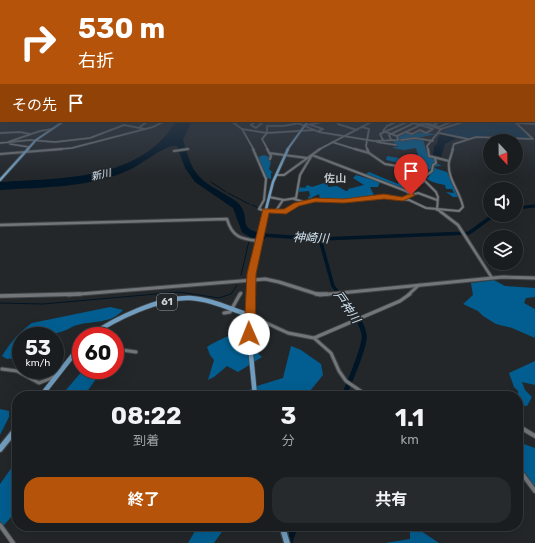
<!DOCTYPE html>
<html lang="ja">
<head>
<meta charset="utf-8">
<style>
	:root { --surface:#1a1d20; --page:#272a2d; --text:#f1f3f6; --muted:#9fa2a5; --line:#383b3e; --accent:#b45309 }
	body { margin:0; font-family:Rubik,"Noto Sans JP",sans-serif; background:var(--page); color:var(--text); height:100vh; display:flex; flex-direction:column; font-size:15px; white-space:nowrap }
	* { box-sizing:border-box; margin:0 }
	p { font-size:13px; color:var(--muted) }
	.icon { flex:none; width:22px; height:22px; fill:none; stroke:currentColor; stroke-width:2; stroke-linecap:round; stroke-linejoin:round }
	.map { position:relative; flex:1; overflow:hidden }
	.details { position:absolute; left:12px; top:391px; width:511px; height:140px; display:flex; flex-direction:column; background:var(--surface); border-radius:16px; box-shadow:0 4px 16px #0002,0 0 0 1px var(--line) }
	.details>* { flex:none }
	.hud { position:absolute; left:0px; top:0px; width:535px; height:122px; box-shadow:0 4px 16px #0002,0 0 0 1px var(--line); background:#b45309; color:#fff; overflow:hidden }
	.needle { width:26px; rotate:158deg }
	.buttons { position:absolute; left:483px; top:134px; display:grid; gap:8px }
	.buttons a { display:grid; place-items:center; width:40px; height:40px; border-radius:50%; background:var(--surface); box-shadow:0 4px 16px #0002,0 0 0 1px var(--line); font-size:20px }
	.speed { position:absolute; left:12px; top:327px; display:flex; gap:8px; font-size:20px; font-weight:700; text-align:center }
	.speed>* { display:grid; place-content:center; width:52px; height:52px; border-radius:50%; background:var(--surface); box-shadow:0 4px 16px #0002,0 0 0 1px var(--line); line-height:1 }
	.speed small { font-size:10px; font-weight:400 }
	.speed .limit { border:6px solid #d22; background:#fff; color:#111 }
	.pin { position:absolute; display:grid; place-items:center; width:34px; height:34px; color:#fff; margin:-41px -17px; border-radius:50% 50% 50% 0; rotate:-45deg; box-shadow:0 0 4px #0007 }
	.pin .icon { rotate:45deg }
	.me { position:absolute; width:44px; margin:-22px; rotate:359deg; stroke-linejoin:round; filter:drop-shadow(0 0 3px #0008) }
	.turn { display:flex; align-items:center; gap:14px; height:84px; padding:0 12px; font-size:18px }
	.turn .icon { width:52px; height:52px; stroke-width:2.5 }
	.turn b { display:block; font-size:28px; line-height:34px }
	.then { display:flex; align-items:center; height:38px; padding:0 12px; background:#0003; gap:8px; font-size:15px }
	.eta { display:flex; justify-content:space-evenly; align-items:center; height:68px; text-align:center }
	.eta b { font-size:24px; font-weight:700; line-height:28px }
	.action { display:flex; gap:8px; margin-top:auto; padding:8px 12px }
	.action a { flex:1; height:46px; border-radius:16px; background:var(--accent); color:#fff; font-size:16px; font-weight:700; line-height:46px; text-align:center }
	.action a+a { background:var(--page); color:var(--text) }
	.map>svg:first-child { display:block }
	.green { fill:#0c3855 }
	.forest { fill:#025e90 }
	.water { fill:#001525 }
	.lines { fill:none; stroke-linecap:round; stroke-linejoin:round }
	.stream { stroke:#001525; stroke-width:1 }
	.river-far3 { stroke:#001525; stroke-width:3 }
	.river-far2 { stroke:#001525; stroke-width:3.5 }
	.river-far1 { stroke:#001525; stroke-width:5 }
	.river { stroke:#001525; stroke-width:6 }
	.minor-far4-casing { stroke:#3f4345; stroke-width:2.5 }
	.minor-far3-casing { stroke:#3f4345; stroke-width:3.5 }
	.minor-far2-casing { stroke:#3f4345; stroke-width:4.5 }
	.minor-far1-casing { stroke:#3f4345; stroke-width:5 }
	.minor-casing { stroke:#3f4345; stroke-width:6 }
	.tertiary-far3-casing { stroke:#3f4345; stroke-width:2.5 }
	.tertiary-far2-casing { stroke:#3f4345; stroke-width:3.5 }
	.tertiary-far1-casing { stroke:#3f4345; stroke-width:5 }
	.tertiary-casing { stroke:#3f4345; stroke-width:5.5 }
	.primary-far4-casing { stroke:#3f4345; stroke-width:3 }
	.primary-far3-casing { stroke:#3f4345; stroke-width:4 }
	.primary-far2-casing { stroke:#3f4345; stroke-width:5.5 }
	.primary-far1-casing { stroke:#3f4345; stroke-width:6 }
	.primary-casing { stroke:#3f4345; stroke-width:8 }
	.minor-far4 { stroke:#72767a; stroke-width:1.5 }
	.minor-far3 { stroke:#72767a; stroke-width:2 }
	.minor-far2 { stroke:#72767a; stroke-width:2.5 }
	.minor-far1 { stroke:#72767a; stroke-width:3 }
	.minor { stroke:#72767a; stroke-width:4 }
	.tertiary-far3 { stroke:#72767a; stroke-width:1.5 }
	.tertiary-far2 { stroke:#72767a; stroke-width:2 }
	.tertiary-far1 { stroke:#72767a; stroke-width:3 }
	.tertiary { stroke:#72767a; stroke-width:3.5 }
	.primary-far4 { stroke:#719ec0; stroke-width:2 }
	.primary-far3 { stroke:#719ec0; stroke-width:2.5 }
	.primary-far2 { stroke:#719ec0; stroke-width:3.5 }
	.primary-far1 { stroke:#719ec0; stroke-width:4.5 }
	.primary { stroke:#719ec0; stroke-width:5.5 }
	.route { fill:#b45309; stroke:#753606 }
	.labels { text-anchor:middle; dominant-baseline:central; stroke-width:3; stroke-linejoin:round; paint-order:stroke }
	.far-water-label { font-size:10px; font-style:italic; fill:#cfe1ef; stroke:#23272a }
	.shield { fill:#23272a; stroke:#9da0a2; stroke-width:1 }
	.shield-label { font-size:10px; font-weight:bold; fill:#d1d4d6 }
	.far-quarter-label { font-size:11px; font-weight:bold; fill:#bdc2c6; stroke:#23272a }
	.water-label { font-size:12px; font-style:italic; fill:#cfe1ef; stroke:#23272a }
</style>
</head>
<body>
<div class="map">
<svg width="535" height="543" viewBox="0 0 535 543">
	<rect width="100%" height="100%" fill="#23272a"/>
	<path class="green" d="M472 122 515 123 532 139 475 136 468 138 440 133 457 124Z"/>
	<path class="forest" d="M420 132 436 134 417 138 423 139 428 157 434 158 437 164 441 165 440 166 431 167 447 172 460 197H453L446 192 454 193 452 189H446L445 185C439 184 431 182 427 179L432 172 425 166H418L416 169H408L403 166 404 164 386 160 387 156 405 159 418 155 416 148 404 150 393 148V147H398L392 141 399 140 398 137 407 133 413 135Z
		M264 155 270 157 269 160 271 162 269 169 273 173H271V179L267 178 258 157Z
		M369 172 398 184V182L411 183 421 180 425 183 399 189 364 175Z
		M356 175 380 182 378 187H370L375 197C357 199 339 201 320 199L319 194 309 199 308 197 310 196 309 191 298 192V187L305 188 307 185 312 187 327 182 328 187 337 186 346 191H348V189L364 185 353 178Z
		M494 280 505 286 535 288V297L526 298 524 303 535 309V338L512 328 496 324 483 316 478 311 463 304 473 295 471 283Z
		M110 307 123 310C110 325 91 320 74 326 71 327 69 329 66 330 52 336 36 336 21 336V357L7 359 2 356C10 343 19 332 32 323Z
		M238 331 242 335H252V348L262 357 238 372 227 366 214 377 208 380 214 360 210 355 207 347C217 340 228 337 238 331Z
		M291 346 301 350 321 364 323 375 306 396H246L247 391 257 386 283 378Z
		M535 361V385L522 382 525 390 532 397 527 406 519 405 518 391 514 387 509 373Z
		M83 370H91L96 379 84 396H61Z
		M0 409 9 411V417L0 435Z
		M518 442 535 448V487L524 472H518Z
		M17 460V510L0 530V484Z
		M198 526H226L214 543H188Z
		M410 528 418 529 439 543H385L410 539Z"/>
	<path class="water" d="M176 121H192L183 140C191 165 192 175 216 189 222 193 231 197 237 202 254 218 233 229 266 234L265 239 251 238 242 232 233 208 195 182 185 168 177 146C167 143 141 165 129 170 89 188 43 187 0 190V182C60 178 141 181 176 121Z
		M441 134 457 138 445 144 441 157 433 155 434 146 437 144 438 138Z"/>
	<g class="lines">
		<path class="stream" d="M211 182 226 192
			M228 193 249 204
			M252 205 257 207
			M241 275 249 241
			M0 303 43 304 179 292 219 298 231 294 237 285"/>
		<path class="river-far3" d="M516 208 535 206"/>
		<path class="river-far2" d="M261 235 320 239 469 233 494 215
			M320 239 333 286 340 295"/>
		<path class="river-far1" d="M339 294C348 306 361 319 364 334 367 343 348 385 344 396"/>
		<path class="river" d="M289 543 295 526"/>
		<defs>
			<path id="minor-far4" d="M231 121 242 129 254 150
				M256 121 251 125 256 128 264 121
				M293 121 319 132 374 141 398 140 397 136 429 121
				M420 121 439 127 451 122
				M456 121 463 122
				M263 122 293 121
				M495 122H515
				M338 124 357 130
				M307 125 327 121
				M311 125 323 129 319 131
				M433 125 441 121
				M140 127 148 121
				M362 127 369 129 366 146 368 150
				M242 129 267 133 314 130
				M405 132 412 134 420 130 426 133 433 129 407 121
				M0 133 20 132 30 134
				M439 133 468 139
				M397 136 383 131 387 126 398 121
				M383 140 380 134 407 122
				M391 140 389 135 414 123
				M401 140 415 138 433 141
				M8 142 40 131 52 129
				M332 142 358 150
				M377 142 396 145
				M0 143 30 140 55 142 90 138 124 125 145 129
				M10 144 29 147
				M182 150 188 149
				M268 150 262 139 267 133V126H283L300 123
				M428 150 427 146 441 129
				M452 150 454 144 476 137 533 139 514 121"/>
			<path id="minor-far3" d="M253 149 266 179
				M267 149 271 156 270 159
				M355 149 369 153 385 164 403 167 425 181 436 192 438 197 437 210
				M367 149 369 153
				M428 149 429 156 449 161
				M174 151 188 149
				M269 153 307 158
				M449 162 453 149
				M422 179 432 171 433 165 436 163 435 158
				M411 195 418 193 437 200
				M269 197 284 200 296 198 300 175 312 155 406 191 411 195 403 199
				M294 199 304 202
				M438 210 442 213
				M275 212 283 200"/>
			<path id="minor-far2" d="M441 212 458 225 492 278
				M0 225 227 219C232 237 241 239 258 241
				M240 295 241 293
				M408 295 419 285"/>
			<path id="minor-far1" d="M224 313 230 312 240 294
				M249 315 288 333 314 338 400 301 410 294
				M314 338 331 353 339 371 346 381 368 396
				M115 349 136 352
				M2 369 17 371 39 383 56 376
				M463 396 469 393 472 396"/>
			<path id="minor" d="M518 426 535 436
				M518 468 535 491
				M0 525 13 543"/>
			<path id="tertiary-far3" d="M414 121 441 129 463 122 496 121
				M516 123 535 124
				M50 150 72 148 153 127 165 121
				M318 150 373 121"/>
			<path id="tertiary-far2" d="M0 154 62 149
				M276 175H284L320 149
				M266 179 264 200 259 209 262 210 286 212 296 205 315 200 344 201 384 197 409 200 426 208 459 211 463 207C460 191 447 179 449 162"/>
			<path id="tertiary-far1" d="M68 295 265 279 279 282 320 295 503 277 535 278"/>
			<path id="tertiary" d="M316 294H327
				M0 296 80 294"/>
			<path id="primary-far4" d="M27 150 36 140 64 121
				M287 150 308 121"/>
			<path id="primary-far3" d="M0 180 28 149
				M265 213 273 182 288 149"/>
			<path id="primary-far2" d="M249 295 253 265 265 212"/>
			<path id="primary-far1" d="M249 294V335L255 396
				M90 336C114 319 160 297 190 298 210 299 230 309 249 315
				M41 396 81 345"/>
			<path id="primary" d="M0 449 17 428
				M282 526 287 543"/>
		</defs>
		<use href="#minor-far4" class="minor-far4-casing"/>
		<use href="#minor-far3" class="minor-far3-casing"/>
		<use href="#minor-far2" class="minor-far2-casing"/>
		<use href="#minor-far1" class="minor-far1-casing"/>
		<use href="#minor" class="minor-casing"/>
		<use href="#tertiary-far3" class="tertiary-far3-casing"/>
		<use href="#tertiary-far2" class="tertiary-far2-casing"/>
		<use href="#tertiary-far1" class="tertiary-far1-casing"/>
		<use href="#tertiary" class="tertiary-casing"/>
		<use href="#primary-far4" class="primary-far4-casing"/>
		<use href="#primary-far3" class="primary-far3-casing"/>
		<use href="#primary-far2" class="primary-far2-casing"/>
		<use href="#primary-far1" class="primary-far1-casing"/>
		<use href="#primary" class="primary-casing"/>
		<use href="#minor-far4" class="minor-far4"/>
		<use href="#minor-far3" class="minor-far3"/>
		<use href="#minor-far2" class="minor-far2"/>
		<use href="#minor-far1" class="minor-far1"/>
		<use href="#minor" class="minor"/>
		<use href="#tertiary-far3" class="tertiary-far3"/>
		<use href="#tertiary-far2" class="tertiary-far2"/>
		<use href="#tertiary-far1" class="tertiary-far1"/>
		<use href="#tertiary" class="tertiary"/>
		<use href="#primary-far4" class="primary-far4"/>
		<use href="#primary-far3" class="primary-far3"/>
		<use href="#primary-far2" class="primary-far2"/>
		<use href="#primary-far1" class="primary-far1"/>
		<use href="#primary" class="primary"/>
	</g>
	<linearGradient id="sky" x2="0" y2="1"><stop stop-color="#131517"/><stop offset="0.57" stop-color="#3f4755"/><stop offset="1" stop-color="#3f4755" stop-opacity="0"/></linearGradient>
	<rect width="535" height="177" fill="url(#sky)"/>
	<path class="route" d="M411 193 415 195 414 196 403 201 384 199 344 203 315 202 299 206 286 214 269 213 256 274 255 334 253 338H246L244 334 247 274 263 209H284L294 203 315 198 344 199 384 194 402 197Z"/>
	<g class="labels">
		<g class="far-water-label">
			<text transform="translate(101 175) rotate(-13)">新川</text>
		</g>
		<rect class="shield" x="157" y="294" width="20" height="16" rx="3"/>
		<g class="shield-label">
			<text x="167" y="302">61</text>
		</g>
		<g class="far-quarter-label">
			<text x="335" y="178">佐山</text>
		</g>
		<g class="water-label">
			<text transform="translate(311 238) rotate(2)">神崎川</text>
			<text transform="translate(347 307) rotate(55)">戸神川</text>
		</g>
	</g>
</svg>
<div class="buttons">
<a><svg class="needle" viewBox="-14 -14 28 28"><path d="M0-13l5 13h-10z" fill="#e53935"/><path d="M0 13l5-13h-10z" fill="#9fa2a5"/></svg></a>
<a><svg class="icon" aria-label="sound" viewBox="0 0 24 24"><path d="M4 9h4l5-4v14l-5-4H4zM17 9q2 3 0 6"/></svg></a>
<a><svg class="icon" aria-label="layers" viewBox="0 0 24 24"><path d="M12 4l9 5-9 5-9-5zM3 14l9 5 9-5"/></svg></a>
</div>
<div class="speed"><div>53<small>km/h</small></div><div class="limit">60</div></div>
<div class="pin" style="left:411px;top:195px;background:#d93025"><svg class="icon" aria-label="arrive" viewBox="0 0 24 24"><path d="M6 21V4h12l-3 4 3 4H6"/></svg></div>
<svg class="me" style="left:249px;top:334px" viewBox="-20 -20 40 40"><circle r="19" fill="#fff"/><path d="M0-13L10 11 0 6-10 11z" fill="#b45309"/></svg>
<div class="hud">
<div class="turn"><svg class="icon" aria-label="right" viewBox="0 0 24 24"><path d="M7 20v-9h11M14 6l5 5-5 5"/></svg><div><b>530 m</b>右折</div></div>
<div class="then">その先<svg class="icon" aria-label="arrive" viewBox="0 0 24 24"><path d="M6 21V4h12l-3 4 3 4H6"/></svg></div>
</div>
<section class="details">
<div class="eta">
<div><b>08:22</b><p>到着</p></div>
<div><b>3</b><p>分</p></div>
<div><b>1.1</b><p>km</p></div>
</div>
<div class="action"><a>終了</a><a>共有</a></div>
</section>
</div>
</body>
</html>
